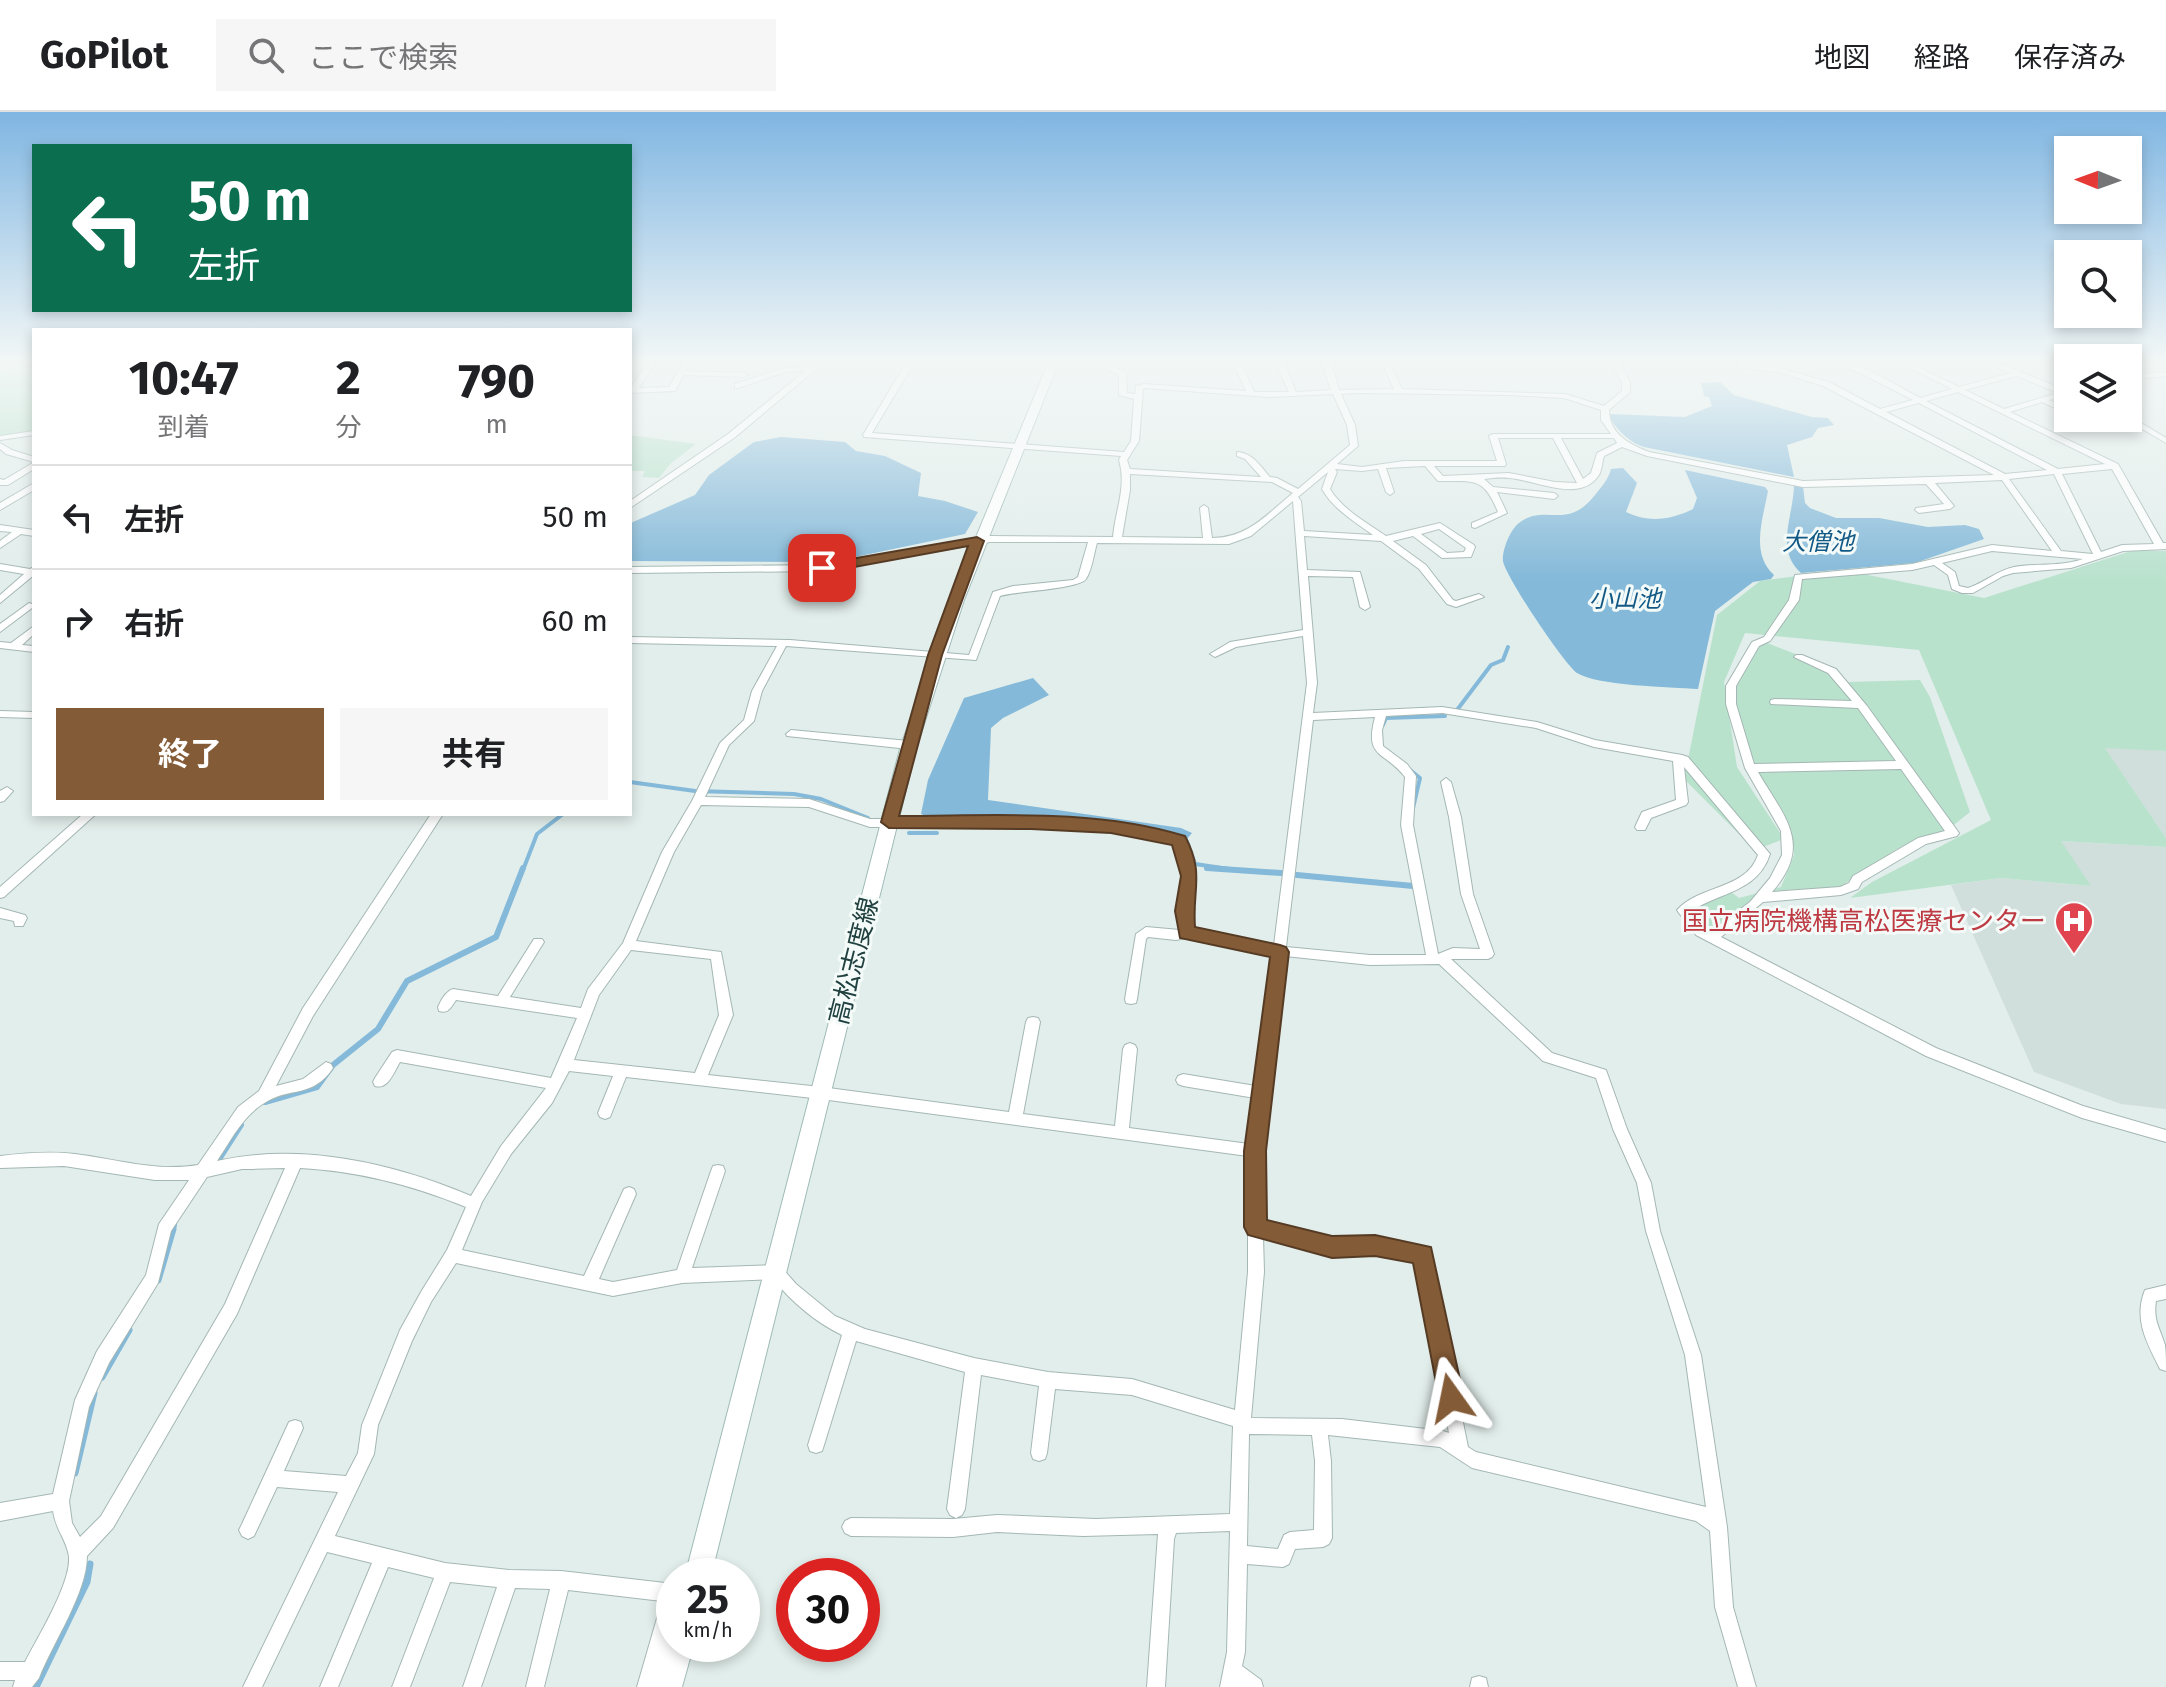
<!DOCTYPE html>
<html lang="ja">
<head>
<meta charset="utf-8">
<style>
	:root { --surface:#fff; --page:#f6f6f6; --text:#202124; --muted:#757577; --line:#e0e0e0; --accent:#845b37 }
	body { margin:0; font-family:"Fira Sans","Noto Sans JP",sans-serif; background:var(--page); color:var(--text); height:100vh; display:flex; flex-direction:column; font-size:30px; white-space:nowrap }
	* { box-sizing:border-box; margin:0 }
	p { font-size:26px; color:var(--muted) }
	.icon { flex:none; width:44px; height:44px; fill:none; stroke:currentColor; stroke-width:2; stroke-linecap:round; stroke-linejoin:round }
	.map { position:relative; flex:1; overflow:hidden }
	.sheet { position:absolute; left:32px; top:216px; width:600px; height:488px; display:flex; flex-direction:column; background:var(--surface); border-radius:0px; box-shadow:0 4px 12px #0003 }
	.sheet>* { flex:none }
	.hud { position:absolute; left:32px; top:32px; width:600px; height:168px; border-radius:0px; box-shadow:0 4px 12px #0003; background:#0b6e4f; color:#fff; overflow:hidden }
	.needle { width:52px; rotate:271deg }
	.tools { position:absolute; left:2054px; top:24px; display:grid; gap:16px }
	.tools a { display:grid; place-items:center; width:88px; height:88px; border-radius:0px; background:var(--surface); box-shadow:0 4px 12px #0003; font-size:40px }
	.speed { position:absolute; left:656px; top:1446px; display:flex; gap:16px; font-size:40px; font-weight:700; text-align:center }
	.speed>* { display:grid; place-content:center; width:104px; height:104px; border-radius:50%; background:var(--surface); box-shadow:0 4px 12px #0003; line-height:1 }
	.speed small { font-size:20px; font-weight:400 }
	.speed .limit { border:12px solid #d22; background:#fff; color:#111 }
	.pin { position:absolute; display:grid; place-items:center; width:68px; height:68px; color:#fff; margin:-34px; border-radius:16px; box-shadow:0 4px 12px #0006 }
	.me { position:absolute; width:88px; margin:-44px; rotate:348deg; stroke-linejoin:round; filter:drop-shadow(0 0 6px #0008) }
	.turn { display:flex; align-items:center; gap:28px; height:168px; padding:0 24px; font-size:36px }
	.turn .icon { width:104px; height:104px; stroke-width:2.5 }
	.turn b { display:block; font-size:56px; line-height:68px }
	.eta { display:flex; justify-content:space-evenly; align-items:center; height:136px; text-align:center }
	.eta b { font-size:48px; font-weight:700; line-height:56px }
	.button { display:flex; gap:16px; margin-top:auto; padding:16px 24px }
	.button a { flex:1; height:92px; border-radius:0px; background:var(--accent); color:#fff; font-size:32px; font-weight:700; line-height:92px; text-align:center }
	.button a+a { background:var(--page); color:var(--text) }
	ul { padding:0; list-style:none }
	li { display:flex; align-items:center; gap:24px; height:104px; padding:0 24px; border-top:2px solid var(--line) }
	li div { flex:1 }
	li b { display:block; font-size:30px }
	li em { font-style:normal }
	header { display:flex; align-items:center; gap:48px; box-sizing:border-box; height:112px; padding:0 40px; background:var(--surface); border-bottom:2px solid var(--line) }
	header strong { font-size:38px }
	nav { display:flex; gap:44px; margin-inline-start:auto; font-size:28px }
	.search { width:560px; height:72px; background:var(--page); display:flex; align-items:center; gap:20px; box-sizing:border-box; padding:0 28px; border-radius:0px; color:var(--muted); font-size:30px }
	.map>svg:first-child { display:block }
	.built { fill:#d0dedc }
	.green { fill:#b9e2cd }
	.water { fill:#84b9d9 }
	.lines { fill:none; stroke-linecap:round; stroke-linejoin:round }
	.stream-far2 { stroke:#84b9d9; stroke-width:4 }
	.stream-far1 { stroke:#84b9d9; stroke-width:6 }
	.stream { stroke:#84b9d9; stroke-width:7 }
	.street-casing { stroke:#a4b7b4; stroke-width:2 }
	.secondary-casing { stroke:#9fbbb8; stroke-width:2 }
	.street { fill:#fff; fill-rule:evenodd }
	.secondary { fill:#fff; fill-rule:evenodd }
	.route { fill:#845b37; stroke:#563b24; stroke-width:2 }
	.labels { text-anchor:middle; dominant-baseline:central; stroke-width:6; stroke-linejoin:round; paint-order:stroke }
	.far-water-label { font-size:24px; font-style:italic; fill:#125885; stroke:#f3faf8 }
	.health-label { font-size:26px; fill:#be3a42; stroke:#f3faf8; text-anchor:end }
	.street-label { font-size:26px; fill:#204140; stroke:#f3faf8 }
</style>
</head>
<body>
<header>
<strong>GoPilot</strong>
<div class="search"><svg class="icon" aria-label="search" viewBox="0 0 24 24"><circle cx="10" cy="10" r="6"/><path d="M15 15l6 6"/></svg>ここで検索</div>
<nav><a>地図</a><a>経路</a><a>保存済み</a></nav>
</header>
<div class="map">
<svg width="2166" height="1575" viewBox="0 0 2166 1575">
	<rect width="100%" height="100%" fill="#e2eeeb"/>
	<path class="built" d="M2104 635 2166 639V726Z
		M2060 729 2166 735V997L2121 992 2034 960 1951 773 2001 766 2090 774Z"/>
	<path class="green" d="M20 249H34V319L0 324V262Z
		M630 323 696 332 670 352 659 366 642 365 645 359H630Z
		M2131 439H2166V639L2105 636 2166 726V735L2061 729 2091 774 2001 766 1850 786 1872 770 1991 708 1919 538 1745 521 1724 570 1737 655 1784 727 1755 738 1684 667 1717 503 1760 469 1843 458 1984 486Z
		M1762 529 1829 555 1848 570 1920 568 1930 585 1970 700 1945 720 1923 725 1897 737 1838 776 1784 778 1745 794 1707 821 1695 812 1687 797 1709 783 1731 780 1739 786 1781 775 1794 743 1792 720 1754 654 1734 592 1733 575 1747 557Z"/>
	<path class="water" d="M1720 270 1734 283 1812 305 1828 306 1834 313 1818 316 1812 325 1787 333 1794 365 1644 335C1631 331 1613 316 1609 302L1685 305 1712 294 1709 285 1704 284 1701 271Z
		M781 325 845 330 856 339 885 344 921 361 918 384 945 389 978 400 965 422 855 445 802 450 630 449V412L633 410 695 383 709 363 754 330Z
		M1623 356 1637 371 1626 400C1648 411 1671 408 1693 397L1697 386 1685 358 1765 375 1768 379C1763 407 1750 441 1774 463L1771 467 1753 470 1715 499 1698 577C1670 575 1598 574 1577 561 1565 553 1505 464 1503 449 1502 438 1510 418 1519 411 1546 390 1566 420 1595 383 1602 374 1608 368 1611 357Z
		M1794 372 1803 374 1805 391 1810 396 1836 406H1879L1928 415 1965 413 1979 417 1984 427 1915 451 1801 461C1774 437 1794 404 1794 372Z
		M1033 566 1049 583 1003 606 991 616 988 688 1181 716 1192 721 1187 727 1131 719 933 707 921 702 928 668 964 586Z"/>
	<g class="lines">
		<path class="stream-far2" d="M1457 598 1491 553 1503 548 1508 535
			M1383 613 1386 606 1445 604
			M1405 654 1420 666 1413 696
			M630 670 695 679 794 682 821 687 868 706
			M909 721H937
			M1184 722 1195 752 1236 758
			M523 758 537 722 563 702"/>
		<path class="stream-far1" d="M1207 756 1281 761
			M1297 763 1413 774
			M265 990 317 975 333 953 378 917 407 869 496 825 523 756
			M216 1052 241 1013
			M172 1119 174 1113"/>
		<path class="stream" d="M158 1168 173 1117
			M102 1265 129 1218
			M75 1361 94 1281
			M36 1575 87 1470 90 1452"/>
		<defs>
			<path id="street" d="M648 249H656L639 276 669 275 684 249H692L686 259 744 261 748 263 744 265 684 263 675 279 630 281V277Z
				M818 249H826L734 326 630 396V389L728 322 805 259 785 260 738 276H735V272L784 256 810 255Z
				M907 249H915L872 321 1124 340 1131 329 1134 287 1119 283V263L1086 249H1096L1126 260 1127 281 1135 282 1136 274 1144 272 1246 279 1235 255 1239 253 1243 255 1254 280H1289L1275 249H1283L1296 280 1331 278 1325 260 1323 249H1331L1339 278 1394 277 1381 249H1389L1402 277 1565 282 1604 294 1622 279V270L1610 249H1618L1630 270V280L1609 298C1609 322 1629 332 1649 340L1803 369 1994 363 1823 274 1782 261 1737 255 1736 249 1783 257 1829 270 1880 297 1913 288 1862 262 1830 249C1862 249 1893 272 1920 286L1952 277 1896 249H1905L1959 275 2010 261 1984 249H1994L2068 279V284L2049 288 2068 297V302L2042 290 2010 300 2118 352 2163 431H2166V437L2123 439 2071 456 2013 461 2003 464 1973 481H1962L1952 477 1948 463 1934 453 1912 458 1802 467 1799 488 1770 529 1759 534 1736 574V592L1754 652 1896 649 1858 596 1771 592 1770 590 1771 588 1775 587 1852 589 1828 561 1794 545 1796 543H1802L1836 557 1867 594 1959 721 1957 724 1926 732 1862 770 1858 777 1841 783 1763 790 1721 825 1936 936 2083 994 2166 1018V1030L2082 1006 1926 944 1696 823 1679 801 1677 798C1699 773 1746 778 1758 743L1684 655 1688 690 1686 693 1651 706 1645 718H1637L1635 715 1642 700 1676 688 1673 649 1594 635 1536 616 1442 601 1386 604 1382 618 1383 634 1407 652 1416 664 1413 713 1438 842 1453 836 1480 837 1461 782 1449 705 1441 670 1446 666 1451 670 1461 705 1473 782 1494 842 1492 845 1488 847H1451L1552 941 1606 958 1627 1017 1651 1071 1660 1119 1701 1243 1727 1415 1733 1495 1756 1575H1738L1715 1495 1710 1419 1696 1409 1472 1356 1440 1335 1328 1323 1331 1349 1332 1426 1329 1432 1323 1435 1295 1437 1289 1452 1283 1455 1247 1452 1245 1540 1242 1554 1261 1568 1263 1575H1220L1227 1540 1230 1419 1176 1421 1174 1427 1165 1575H1147L1158 1422 1083 1424 997 1420 953 1425 851 1424 845 1421 842 1415 845 1409 851 1406 953 1407 997 1403 1096 1407 1230 1402 1233 1314 1132 1283 1055 1277 1047 1341 1045 1347 1039 1349 1033 1347 1031 1341 1039 1274 981 1263 965 1397 962 1403 956 1406 950 1403 947 1397 965 1260 856 1229 824 1333 822 1339 816 1341 810 1339 808 1333 842 1223C815 1210 792 1190 773 1167L682 1171 613 1184 456 1151 431 1190 412 1229 378 1313 374 1342 335 1424 445 1451 509 1458 561 1459 674 1472V1509L655 1575H637L662 1489 568 1478 544 1575H526L550 1477 515 1476 481 1575H463L497 1475 450 1470 410 1575H392L434 1466 388 1455 338 1575H320L372 1451 327 1440 262 1575H243L338 1380 277 1375 254 1424 248 1427 242 1424 239 1418 242 1412 289 1310 295 1308 301 1310 303 1316 284 1359 346 1364 358 1341 362 1313 400 1218 421 1180 447 1138 466 1095C412 1073 358 1059 300 1056L237 1202 113 1416 87 1444C87 1481 53 1530 39 1566L32 1575H13L15 1568H0V1550H25C37 1526 76 1464 68 1440 64 1424 56 1418 53 1399L0 1409V1391L53 1382 75 1288 97 1239 146 1163 159 1112 189 1068H155L64 1054 0 1056V1044C25 1041 50 1039 75 1042 116 1047 156 1060 198 1053L238 995 259 979 303 896 431 702H443L313 904 276 974 303 967 326 950 331 952 333 956C313 986 290 975 266 990 243 1003 231 1028 217 1049 301 1030 393 1051 471 1084L501 1034 546 976 400 950C394 960 388 978 375 974L373 970 375 966 392 940 397 938 551 966 577 906 456 888C451 895 449 902 439 899L438 895C441 888 446 879 453 877L498 884 534 827H542L544 830 510 885 581 896 588 877 623 831 662 740 692 689 720 631 744 608 752 579 777 534 630 531V525L790 528 969 543 993 480 1013 474 1073 468 1078 465 1088 430H990L822 459 630 461V455L822 453 990 424 1113 425C1115 399 1127 375 1119 348L1121 344 864 325 863 323ZM2017 264 2058 281 2004 297 1965 278ZM1145 276 1268 285 1333 282 1347 313 1350 333 1298 377 1277 366 1270 365C1260 354 1253 341 1237 340V344L1245 347 1261 365 1130 357 1127 348 1139 329 1143 277ZM1958 280 2105 352 2058 357 1926 289ZM1360 281 1508 283 1564 286 1601 298V308L1611 322H1493L1489 324 1497 349H1404L1362 355 1337 352 1358 334 1355 313 1341 282ZM1919 291 2047 358 2005 362 1886 300ZM1498 326H1553L1577 371 1555 370 1509 361 1443 364 1434 354H1505L1506 352ZM1561 326H1614L1617 331 1597 341 1591 361 1583 367ZM1622 335 1647 344 1803 375 1926 372 1944 392 1916 396 1915 398 1919 401 1950 397 1954 394 1935 371 2002 368 2052 439 1992 433 1912 452 1795 463 1789 488 1764 525 1752 530 1726 574V592L1745 656 1781 719 1782 743 1770 766 1750 790 1710 820 1704 817 1691 799C1720 780 1758 780 1770 742L1688 645 1682 643 1595 628 1537 610 1442 595 1313 601 1317 571 1308 464 1353 465 1360 495 1365 498 1370 495 1360 460 1307 458 1304 424 1381 429 1419 457 1447 492 1456 495 1484 485 1479 482 1456 489 1453 488 1426 453 1393 429 1413 424 1442 446 1471 445 1475 435 1474 433 1440 411 1386 424C1367 411 1342 397 1330 377L1337 360 1335 357 1362 359 1378 357 1386 380 1390 383 1394 380 1386 356 1425 354 1438 369H1441C1476 369 1484 366 1498 400L1472 411V415L1475 416 1507 401 1497 380 1554 387 1558 384 1554 381 1493 375 1484 367C1492 366 1501 365 1509 366 1536 368 1580 392 1599 363 1602 358 1602 350 1604 344ZM2112 357 2154 432 2122 433 2101 440 2062 362ZM1328 360 1322 377C1333 397 1355 410 1373 423L1304 419 1301 389 1298 385ZM1130 362 1272 370 1293 381C1267 402 1248 426 1212 426L1208 396 1204 393 1200 396 1203 426 1122 425 1130 378ZM2054 362 2093 442 2061 439 2009 367ZM1293 389 1303 518 1230 530 1210 542 1215 545 1236 535 1303 524 1307 571 1274 833 1192 817 1190 799 1196 764 1185 728 1179 724 1111 711 1031 706 870 707 809 687 705 685 729 633 754 609 762 579 786 534 976 548 1000 484C1017 479 1079 477 1086 467 1092 458 1094 441 1097 431L1229 432 1251 424ZM1439 417 1466 436 1464 440 1447 441 1421 422ZM1992 439 2083 447C2060 455 2037 451 2014 455 1996 459 1984 471 1968 476L1959 474 1955 460 1942 451ZM1375 605C1364 647 1384 638 1405 665L1401 713 1426 843H1370L1286 835 1313 608ZM1901 657 1945 719 1918 726 1853 764 1849 771 1840 775 1772 780C1814 732 1784 705 1758 660ZM701 693 809 695 870 715 1031 714 1111 719 1174 731 1184 764 1178 799 1180 818 1146 815 1136 822 1125 887 1126 891 1131 892 1136 891 1137 887 1146 827 1148 825 1176 828 1186 826 1273 842 1256 974 1183 962 1178 964 1176 968 1178 972 1183 974 1255 986 1249 1032 1129 1016 1137 937 1135 933 1130 931 1125 933 1123 937 1115 1014 1023 1002 1040 910 1038 906 1033 905 1028 906 1026 910 1009 1000 821 975 708 963 733 903 721 840 636 829 674 740ZM631 838 711 847 719 903 695 961 574 948 599 883ZM1285 844 1370 853 1439 852 1543 949 1596 966 1613 1017 1637 1071 1646 1119 1685 1243 1706 1395 1476 1340 1468 1335 1428 1137 1375 1126 1332 1128 1263 1110 1262 1039ZM569 959 613 964 598 1001 600 1005 605 1007 610 1005 626 965 821 987 1248 1044V1160L1235 1298 1132 1267 1048 1260 974 1246 865 1217 835 1204 796 1172 781 1155 776 1153 692 1156 725 1059 723 1054 718 1053 713 1054 711 1059 677 1158 613 1170 599 1167 636 1082 634 1077 629 1075 624 1077 584 1164 462 1138 482 1090 511 1042 552 991ZM285 1056 225 1192 101 1404 80 1425 72 1411 69 1389 89 1295 109 1251 158 1171 171 1119 207 1065 242 1057ZM1263 1124 1332 1142 1375 1140 1417 1148 1449 1321 1443 1319 1342 1307 1251 1306 1264 1160ZM1249 1322 1312 1323 1315 1349 1314 1418 1290 1420 1284 1423 1278 1437 1247 1434Z
				M2128 249H2135L2131 258H2128Z
				M2166 260V264L2143 266 2128 277V271L2138 262Z
				M2128 303 2166 326V331L2125 307 2128 306Z
				M2077 306H2087L2089 308 2085 310Z
				M34 319V323L0 328V324Z
				M0 331 12 338 34 345V350L6 342 0 337Z
				M31 352H34V357L8 373H0V367L4 368Z
				M34 371V378L0 398V391Z
				M0 413 34 418V424L21 422 0 436V429L12 420 0 419Z
				M0 452 30 457 34 455V463L0 491V483L24 462 0 458Z
				M29 491 32 492V496L0 520V512Z
				M34 514V522L22 533 34 534V540L0 536V530L11 531Z
				M0 599 34 600V606L0 605Z
				M791 618 909 629 914 633 909 637 787 624 786 622Z
				M7 675 13 679 4 689 0 690V679Z
				M83 702H96L4 785 0 786V775Z
				M0 796 25 803 27 806 23 814H15L14 809 0 806Z
				M2166 1173V1187L2156 1189C2153 1209 2160 1216 2165 1233 2166 1241 2166 1251 2166 1259L2160 1257C2147 1231 2133 1207 2145 1178Z
				M1479 1564 1486 1566 1488 1575H1470L1472 1566Z"/>
			<path id="secondary" d="M1049 249H1059L964 488 916 637 711 1464H685L900 637 950 488Z
				M674 1521V1532H694L682 1575H654L666 1532Z"/>
		</defs>
		<use href="#street" class="street-casing"/>
		<use href="#secondary" class="secondary-casing"/>
		<use href="#street" class="street"/>
		<use href="#secondary" class="secondary"/>
	</g>
	<linearGradient id="sky" x2="0" y2="1"><stop stop-color="#80b6e2"/><stop offset="0.53" stop-color="#f2f7f6"/><stop offset="1" stop-color="#f2f7f6" stop-opacity="0"/></linearGradient>
	<rect width="2166" height="469" fill="url(#sky)"/>
	<path class="route" d="M977 425 984 429 942 543 899 704C993 704 1094 696 1185 724 1205 762 1192 777 1195 815L1280 833 1286 835 1289 840 1266 1039 1267 1108 1332 1124 1375 1123 1431 1135 1464 1286 1460 1295 1451 1298 1443 1295 1439 1286 1413 1151 1375 1144 1332 1146 1248 1123 1244 1115V1039L1270 845 1180 826 1175 799 1181 764 1172 733 1111 721 1031 717 889 716 881 710 928 543 968 434 822 461 815 456 822 452Z"/>
	<defs>
		<symbol id="hospital-pin" viewBox="-11 -11 22 30"><path d="M0 17L-7.5 6A9.5 9.5 0 1 1 7.5 6Z" fill="#e0444e" stroke="#f3faf8"/><path d="M-5-5h3v3.5h4V-5h3V5h-3V1.5h-4V5h-3Z" fill="#fff"/></symbol>
	</defs>
	<g fill-rule="evenodd">
		<use href="#hospital-pin" x="2052" y="787" width="44" height="60"/>
	</g>
	<g class="labels">
		<g class="far-water-label">
			<text x="1818" y="430">大僧池</text>
			<text x="1625" y="487">小山池</text>
		</g>
		<g class="health-label">
			<text x="2046" y="809">国立病院機構高松医療センター</text>
		</g>
		<g class="street-label">
			<text transform="translate(854 849) rotate(-76)">高松志度線</text>
		</g>
	</g>
</svg>
<div class="tools">
<a><svg class="needle" viewBox="-14 -14 28 28"><path d="M0-13l5 13h-10z" fill="#e53935"/><path d="M0 13l5-13h-10z" fill="#757577"/></svg></a>
<a><svg class="icon" aria-label="search" viewBox="0 0 24 24"><circle cx="10" cy="10" r="6"/><path d="M15 15l6 6"/></svg></a>
<a><svg class="icon" aria-label="layers" viewBox="0 0 24 24"><path d="M12 4l9 5-9 5-9-5zM3 14l9 5 9-5"/></svg></a>
</div>
<div class="speed"><div>25<small>km/h</small></div><div class="limit">30</div></div>
<div class="pin" style="left:822px;top:456px;background:#d93025"><svg class="icon" aria-label="arrive" viewBox="0 0 24 24"><path d="M6 21V4h12l-3 4 3 4H6"/></svg></div>
<svg class="me" style="left:1451px;top:1286px" viewBox="-20 -20 40 40"><path d="M0-17L14 15 0 8-14 15z" fill="#845b37" stroke="#fff" stroke-width="4"/></svg>
<div class="hud">
<div class="turn"><svg class="icon" aria-label="left" viewBox="0 0 24 24"><path d="M17 20v-9H6M10 6l-5 5 5 5"/></svg><div><b>50 m</b>左折</div></div>
</div>
<section class="sheet">
<div class="eta">
<div><b>10:47</b><p>到着</p></div>
<div><b>2</b><p>分</p></div>
<div><b>790</b><p>m</p></div>
</div>
<ul>
<li><svg class="icon" aria-label="left" viewBox="0 0 24 24"><path d="M17 20v-9H6M10 6l-5 5 5 5"/></svg><div><b>左折</b></div><em>50 m</em></li>
<li><svg class="icon" aria-label="right" viewBox="0 0 24 24"><path d="M7 20v-9h11M14 6l5 5-5 5"/></svg><div><b>右折</b></div><em>60 m</em></li>
</ul>
<div class="button"><a>終了</a><a>共有</a></div>
</section>
</div>
</body>
</html>
